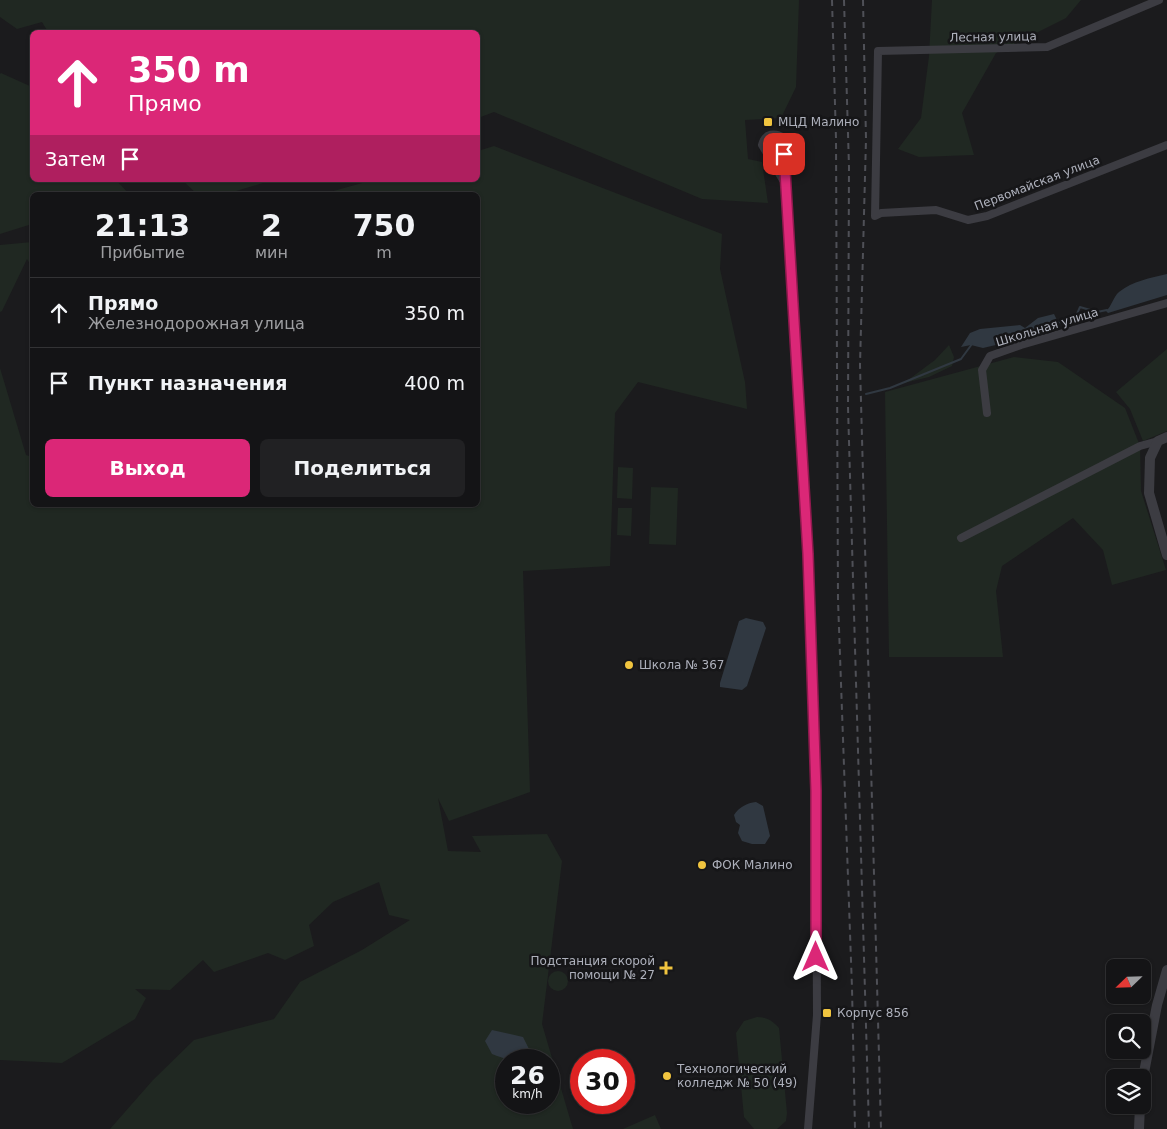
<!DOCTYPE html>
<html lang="ru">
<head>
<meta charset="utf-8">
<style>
	:root { --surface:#141416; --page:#212123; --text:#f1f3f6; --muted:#9d9ea1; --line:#333335; --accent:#db2777 }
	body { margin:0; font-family:"DejaVu Sans",sans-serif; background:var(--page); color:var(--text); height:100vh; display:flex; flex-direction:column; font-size:19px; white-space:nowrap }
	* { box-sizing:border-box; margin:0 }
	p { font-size:16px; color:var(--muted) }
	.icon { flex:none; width:28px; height:28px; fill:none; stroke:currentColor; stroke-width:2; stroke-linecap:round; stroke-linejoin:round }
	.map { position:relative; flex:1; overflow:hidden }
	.side { position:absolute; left:30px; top:192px; width:450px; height:315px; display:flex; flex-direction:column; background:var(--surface); border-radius:8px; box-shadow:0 1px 4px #0004,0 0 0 1px var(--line) }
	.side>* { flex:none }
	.hud { position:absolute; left:30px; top:30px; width:450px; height:152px; border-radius:8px; box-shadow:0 1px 4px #0004,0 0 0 1px var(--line); background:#db2777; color:#fff; overflow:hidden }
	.needle { width:32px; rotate:247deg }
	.controls { position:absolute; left:1106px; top:959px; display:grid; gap:10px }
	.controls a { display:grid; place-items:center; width:45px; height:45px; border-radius:8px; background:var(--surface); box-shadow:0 1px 4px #0004,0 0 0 1px var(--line); font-size:25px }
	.speed { position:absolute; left:495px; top:1049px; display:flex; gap:10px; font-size:25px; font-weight:700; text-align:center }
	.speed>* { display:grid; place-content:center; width:65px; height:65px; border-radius:50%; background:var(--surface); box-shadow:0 1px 4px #0004,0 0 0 1px var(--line); line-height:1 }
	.speed small { font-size:12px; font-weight:400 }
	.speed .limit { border:8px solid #d22; background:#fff; color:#111 }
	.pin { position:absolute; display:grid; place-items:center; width:42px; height:42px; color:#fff; margin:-21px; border-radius:10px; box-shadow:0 2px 8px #0006 }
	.me { position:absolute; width:55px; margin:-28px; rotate:0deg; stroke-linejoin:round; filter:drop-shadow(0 0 4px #0008) }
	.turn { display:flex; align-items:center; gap:18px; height:105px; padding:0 15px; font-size:22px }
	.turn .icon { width:65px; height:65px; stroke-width:2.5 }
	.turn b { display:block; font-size:35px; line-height:42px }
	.then { display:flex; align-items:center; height:48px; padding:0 15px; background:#0003; gap:10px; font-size:19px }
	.eta { display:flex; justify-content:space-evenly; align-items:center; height:85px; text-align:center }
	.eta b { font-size:30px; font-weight:700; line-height:35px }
	.action { display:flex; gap:10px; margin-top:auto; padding:10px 15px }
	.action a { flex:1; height:58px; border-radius:8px; background:var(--accent); color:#fff; font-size:20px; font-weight:700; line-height:58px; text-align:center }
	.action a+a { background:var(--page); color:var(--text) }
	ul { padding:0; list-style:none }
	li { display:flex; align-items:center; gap:15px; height:70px; padding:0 15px; border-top:1px solid var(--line) }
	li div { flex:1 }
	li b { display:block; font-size:19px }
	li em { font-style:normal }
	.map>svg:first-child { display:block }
	.green { fill:#202822; fill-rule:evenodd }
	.water { fill:#303841 }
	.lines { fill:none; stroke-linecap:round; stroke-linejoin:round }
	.stream { stroke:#303841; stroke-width:2 }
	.minor { stroke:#3c3c42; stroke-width:8 }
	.tertiary { stroke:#3c3c42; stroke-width:10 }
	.rail { stroke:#4f5057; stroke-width:2; stroke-dasharray:6 5; stroke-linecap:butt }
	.route-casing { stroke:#8e194d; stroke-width:12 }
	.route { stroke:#db2777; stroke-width:9 }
	.poi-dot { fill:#f0c43f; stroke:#161618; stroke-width:2 }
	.labels { text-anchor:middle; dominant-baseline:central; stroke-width:5; stroke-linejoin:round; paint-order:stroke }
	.street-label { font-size:12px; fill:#aeb1bc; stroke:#161618 }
	.poi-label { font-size:12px; fill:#aeb1bc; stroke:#161618; text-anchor:start }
</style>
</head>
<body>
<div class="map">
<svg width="1167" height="1129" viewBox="0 0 1167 1129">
	<rect width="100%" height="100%" fill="#1b1b1d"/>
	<path class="green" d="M0 0H799L796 87 781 118 745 120 748 159 762 162 768 203 702 199 494 112 478 118V32H48L42 22 17 29 0 17Z
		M932 0H1081L1066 18 996 53 962 113 974 155 919 157 898 149 921 118 929 56Z
		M1 73 32 87V180H116L130 195H32V224L0 234V74Z
		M494 146 722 234 720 269 745 382 747 409 638 382 615 413 610 566 523 571 530 792 449 821 438 798 448 851 481 852 472 836 547 834 562 861 542 1024 573 1129H110L153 1080 194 1040 274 1019 300 982 362 950 410 920 389 915 379 882 333 902 309 925 314 946 285 960 268 953 214 972 203 960 170 990 135 989 146 998 135 1019 62 1063 0 1060V368L26 455 32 457V505H478V195H319L373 180H478V151ZM506 1060H549V1102H506Z
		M182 180H273L223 195H198Z
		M32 242V267L27 259 2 311 0 312V245Z
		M949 345 954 357 952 366 929 377 904 383 935 360Z
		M1167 349V431L1143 441 1130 409 1116 392Z
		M1014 357 1058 362 1125 408 1140 446 1141 491 1166 570 1112 585 1103 550 1073 518 1002 566 996 591 1003 657H889L885 392Z
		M618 467 633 468 632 499 617 498Z
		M651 487 678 488 676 545 649 544Z
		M618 508H632L631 536 617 535Z
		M548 981a10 10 0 1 1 20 0a10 10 0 1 1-20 0Z
		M757 1017C767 1017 773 1021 779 1028L787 1113 786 1121 777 1129H754L744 1117 736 1033 744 1021Z
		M655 1115 661 1129H623Z"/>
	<path class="water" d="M1167 274V295L1108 313 1106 311C1112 306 1113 297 1119 292 1133 281 1150 278 1167 274Z
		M1054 314 1059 324 1034 336 983 348 971 345 961 347 970 333 980 329 1020 325 1025 328 1038 318Z
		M746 618 763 622 766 628 747 686 742 690 720 687V683L739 621Z
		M756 802 763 806 770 836 765 844H752L742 841 738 833 740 825 736 822 734 815C739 807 747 803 756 802Z
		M492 1030 523 1037 529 1049C523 1068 506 1059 492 1054L485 1041Z"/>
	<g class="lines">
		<path class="stream" d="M1056 322 1073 323 1080 307 1097 312 1107 310
			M866 394 890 388 961 359 972 344"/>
		<path class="minor" d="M1159 0 1047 47 878 51 875 216 881 213 936 210 968 220 987 216 1167 145
			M786 185 762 145C765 133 775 132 784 138L808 554 816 791 817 1015 808 1129
			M987 413 982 370 990 356 1021 345 1167 303
			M961 538 1140 446 1158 441"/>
		<path class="tertiary" d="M1167 437 1158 441 1150 458 1149 493 1167 555
			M1142 1083 1157 1005 1167 970
			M1139 1129 1140 1105"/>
		<path class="rail" d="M832 0 836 139 838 600 852 988 855 1129
			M844 0 849 167 848 407 869 1129
			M863 0 866 139 860 365 881 1129"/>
	</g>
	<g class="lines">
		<defs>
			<path id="route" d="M784 154 808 554 816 791V957"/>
		</defs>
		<use href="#route" class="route-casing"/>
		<use href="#route" class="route"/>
	</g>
	<g class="poi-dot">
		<rect x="763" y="117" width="10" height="10" rx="2.5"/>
		<circle cx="629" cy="665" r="5"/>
		<circle cx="702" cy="865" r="5"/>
		<path d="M663.5 960.5h5v5h5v5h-5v5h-5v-5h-5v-5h5z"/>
		<rect x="822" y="1008" width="10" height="10" rx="2.5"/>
		<circle cx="667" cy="1076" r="5"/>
	</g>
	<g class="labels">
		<g class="street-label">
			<text transform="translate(993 37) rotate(-1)">Лесная улица</text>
			<text transform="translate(1037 183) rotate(-21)">Первомайская улица</text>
			<text transform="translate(1047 327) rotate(-17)">Школьная улица</text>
		</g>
		<g class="poi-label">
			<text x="778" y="122">МЦД Малино</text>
			<text x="639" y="665">Школа № 367</text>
			<text x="712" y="865">ФОК Малино</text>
			<text x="655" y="961" text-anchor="end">Подстанция скорой<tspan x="655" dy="14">помощи № 27</tspan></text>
			<text x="837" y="1013">Корпус 856</text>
			<text x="677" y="1069">Технологический<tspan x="677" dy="14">колледж № 50 (49)</tspan></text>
		</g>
	</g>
</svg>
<div class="controls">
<a><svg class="needle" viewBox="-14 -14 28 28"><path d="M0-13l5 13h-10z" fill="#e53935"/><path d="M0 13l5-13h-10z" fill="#9d9ea1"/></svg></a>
<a><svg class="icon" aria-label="search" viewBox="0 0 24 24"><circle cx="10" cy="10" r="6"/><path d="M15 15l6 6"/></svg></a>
<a><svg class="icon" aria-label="layers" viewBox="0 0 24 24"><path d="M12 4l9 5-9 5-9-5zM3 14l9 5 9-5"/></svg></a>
</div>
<div class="speed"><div>26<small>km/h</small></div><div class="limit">30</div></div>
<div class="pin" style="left:784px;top:154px;background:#d93025"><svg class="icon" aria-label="arrive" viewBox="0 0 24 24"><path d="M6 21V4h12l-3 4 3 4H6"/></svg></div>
<svg class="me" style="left:816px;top:957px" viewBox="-20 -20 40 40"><path d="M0-17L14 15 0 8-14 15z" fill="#db2777" stroke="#fff" stroke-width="4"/></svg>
<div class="hud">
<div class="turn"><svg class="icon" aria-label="ahead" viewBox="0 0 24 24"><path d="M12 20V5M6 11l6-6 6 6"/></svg><div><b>350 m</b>Прямо</div></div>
<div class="then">Затем<svg class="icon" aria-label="arrive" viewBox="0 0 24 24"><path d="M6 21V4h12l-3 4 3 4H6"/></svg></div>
</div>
<section class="side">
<div class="eta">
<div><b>21:13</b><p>Прибытие</p></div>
<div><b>2</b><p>мин</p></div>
<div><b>750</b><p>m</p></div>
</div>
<ul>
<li><svg class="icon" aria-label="ahead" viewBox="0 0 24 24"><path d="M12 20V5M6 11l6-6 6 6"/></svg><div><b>Прямо</b><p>Железнодорожная улица</p></div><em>350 m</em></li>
<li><svg class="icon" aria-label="arrive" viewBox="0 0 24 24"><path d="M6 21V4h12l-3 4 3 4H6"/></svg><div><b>Пункт назначения</b></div><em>400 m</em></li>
</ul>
<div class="action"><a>Выход</a><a>Поделиться</a></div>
</section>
</div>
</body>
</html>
